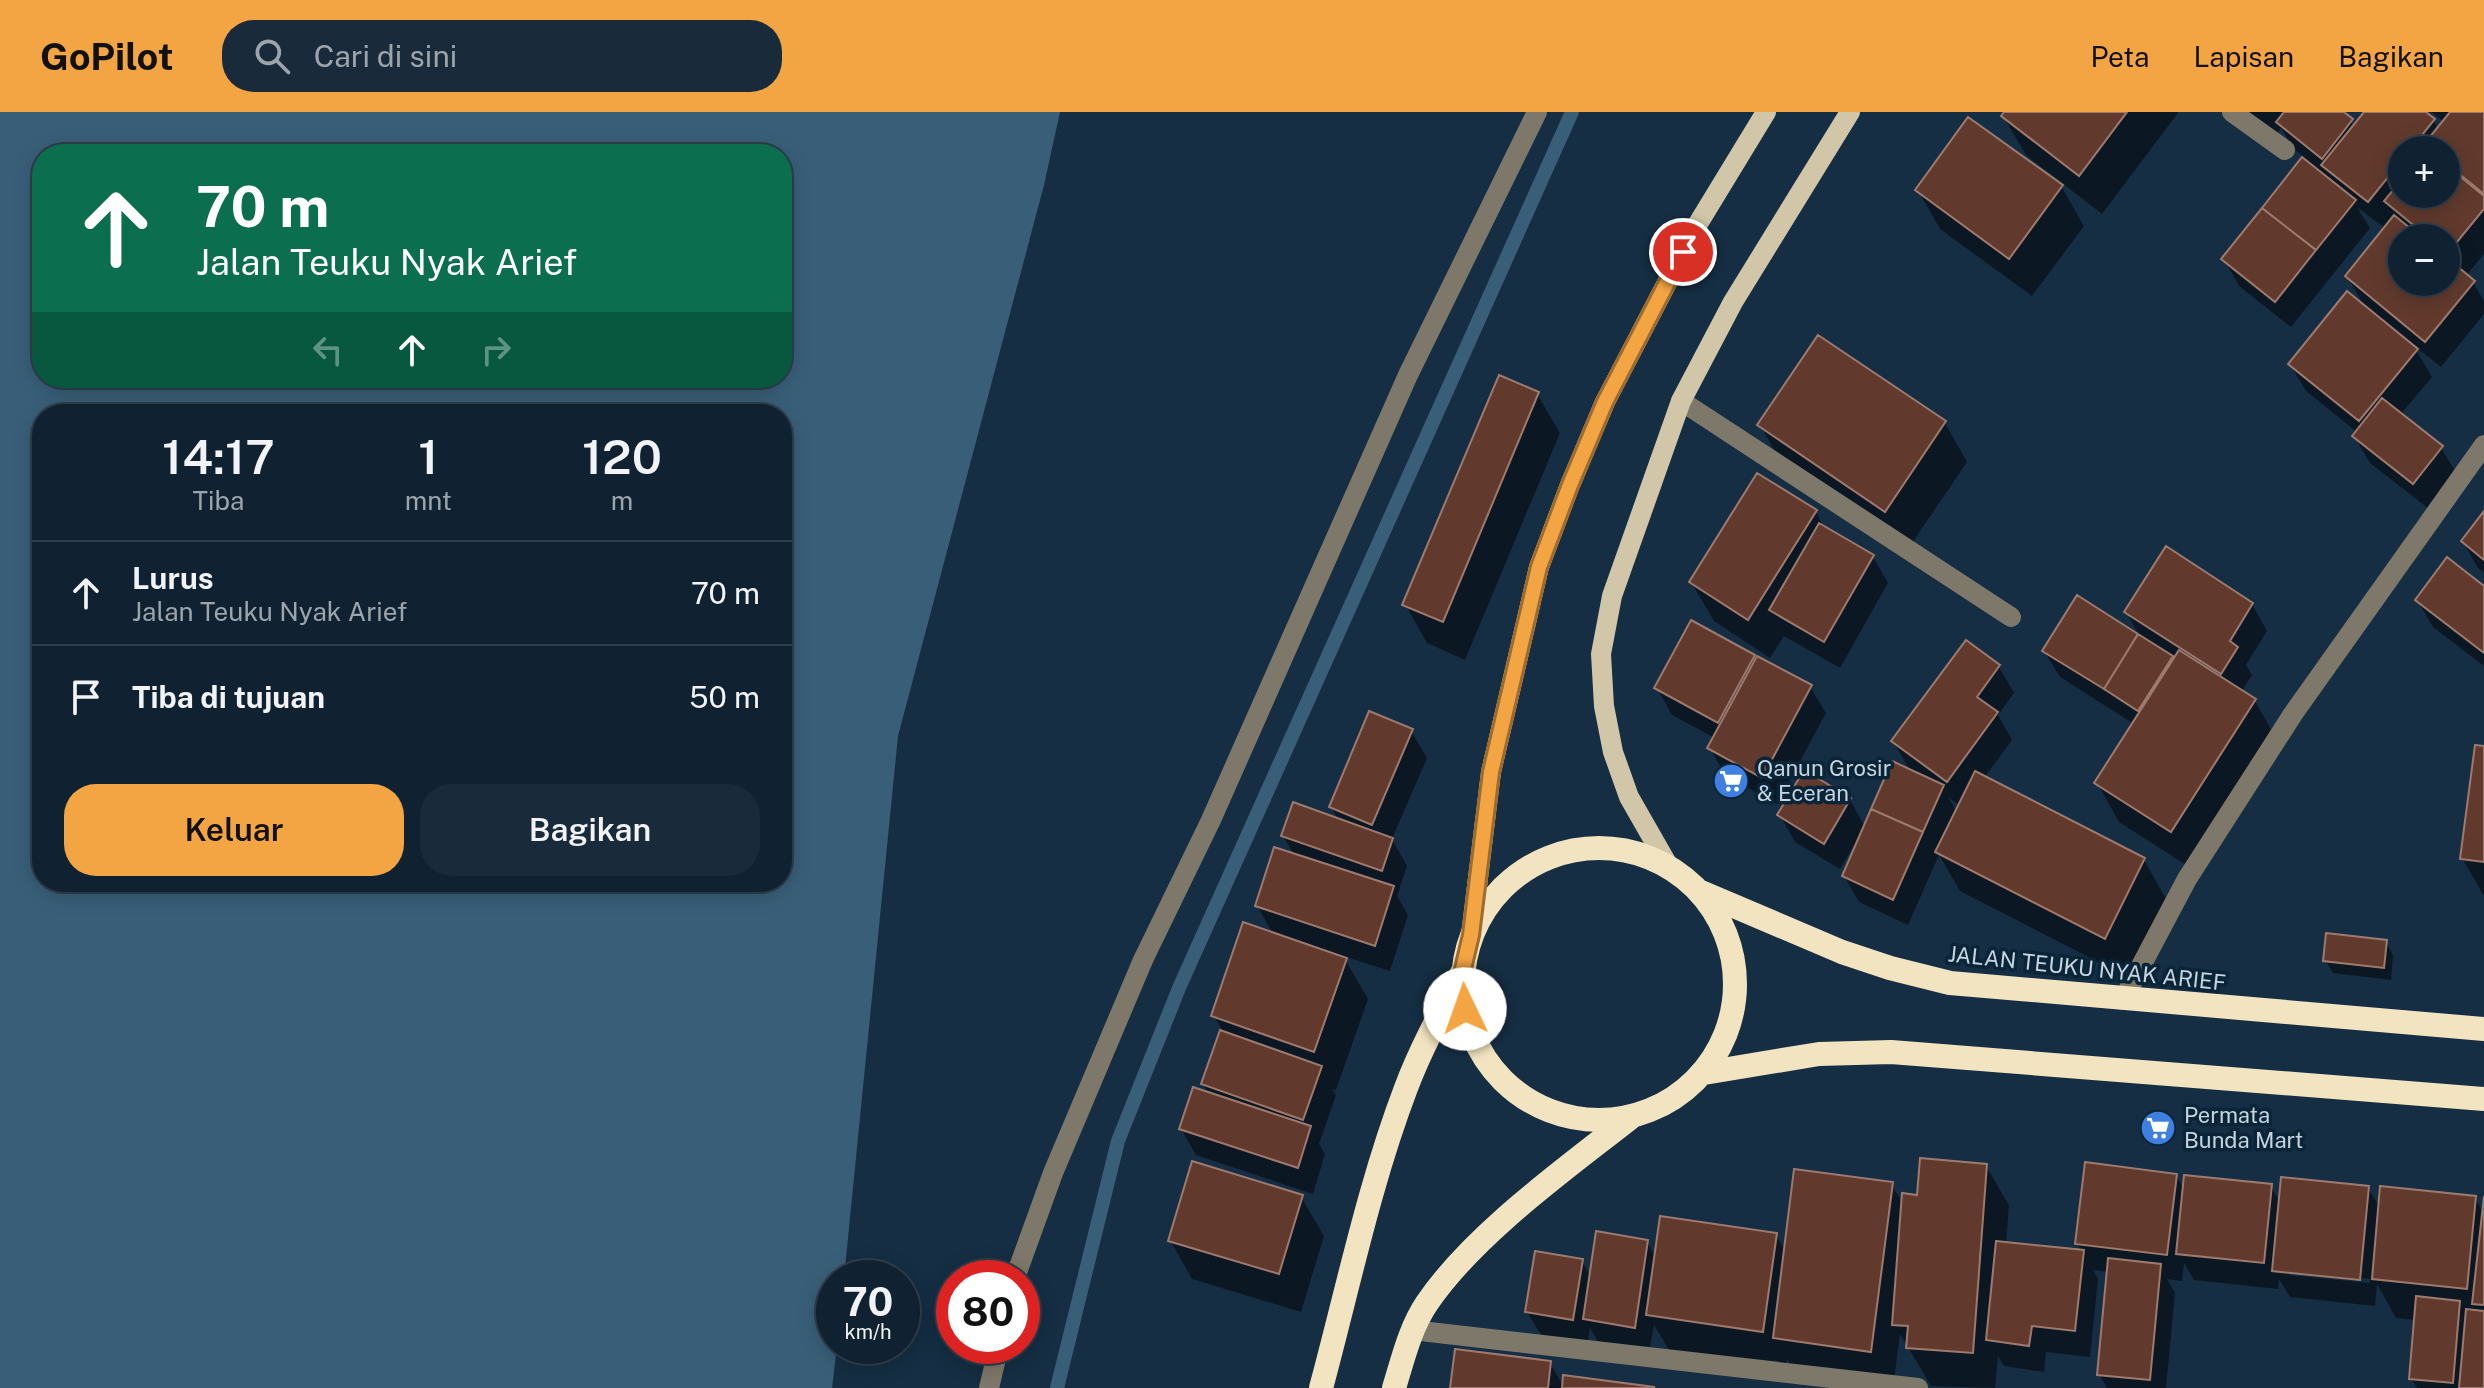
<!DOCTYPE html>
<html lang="id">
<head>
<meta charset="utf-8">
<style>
	:root { --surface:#102232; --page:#192a3a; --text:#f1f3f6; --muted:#9ca4ac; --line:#303f4d; --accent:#f3a443 }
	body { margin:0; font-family:"Public Sans",sans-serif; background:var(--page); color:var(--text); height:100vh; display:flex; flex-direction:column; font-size:30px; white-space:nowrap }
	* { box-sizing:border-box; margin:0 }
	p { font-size:26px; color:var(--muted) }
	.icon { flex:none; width:44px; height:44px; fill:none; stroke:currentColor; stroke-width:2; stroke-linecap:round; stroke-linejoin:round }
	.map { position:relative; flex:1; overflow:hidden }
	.sheet { position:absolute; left:32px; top:292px; width:760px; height:488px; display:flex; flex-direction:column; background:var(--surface); border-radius:32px; box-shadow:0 4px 20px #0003,0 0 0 2px var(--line) }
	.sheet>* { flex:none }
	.banner { position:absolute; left:32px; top:32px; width:760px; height:244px; border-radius:32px; box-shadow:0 4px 20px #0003,0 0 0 2px var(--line); background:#0b6e4f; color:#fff; overflow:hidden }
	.fabs { position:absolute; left:2388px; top:24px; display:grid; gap:16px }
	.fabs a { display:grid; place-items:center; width:72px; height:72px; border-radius:50%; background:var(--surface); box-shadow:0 4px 20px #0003,0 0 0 2px var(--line); font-size:40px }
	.speed { position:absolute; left:816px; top:1148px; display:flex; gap:16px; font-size:40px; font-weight:700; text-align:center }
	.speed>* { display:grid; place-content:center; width:104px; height:104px; border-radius:50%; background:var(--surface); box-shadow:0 4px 20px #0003,0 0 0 2px var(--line); line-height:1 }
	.speed small { font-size:20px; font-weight:400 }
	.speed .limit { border:12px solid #d22; background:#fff; color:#111 }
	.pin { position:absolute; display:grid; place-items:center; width:68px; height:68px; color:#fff; margin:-34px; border:4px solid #fff; border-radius:50%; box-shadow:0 2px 8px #0007 }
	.me { position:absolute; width:88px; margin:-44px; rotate:357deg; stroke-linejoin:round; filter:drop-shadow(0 0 6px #0008) }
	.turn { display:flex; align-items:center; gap:28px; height:168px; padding:0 32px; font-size:36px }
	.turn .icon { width:104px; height:104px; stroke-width:2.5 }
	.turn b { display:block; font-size:56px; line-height:68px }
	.lanes { display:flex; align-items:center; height:76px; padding:0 32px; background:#0003; justify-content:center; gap:40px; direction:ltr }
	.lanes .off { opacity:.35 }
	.eta { display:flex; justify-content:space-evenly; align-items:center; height:136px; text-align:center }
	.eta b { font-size:48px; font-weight:600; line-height:56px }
	.cta { display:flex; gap:16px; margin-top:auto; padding:16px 32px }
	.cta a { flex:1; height:92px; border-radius:32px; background:var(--accent); color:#111; font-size:32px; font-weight:600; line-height:92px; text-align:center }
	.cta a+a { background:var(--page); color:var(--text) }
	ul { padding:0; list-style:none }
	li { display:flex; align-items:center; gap:24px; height:104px; padding:0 32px; border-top:2px solid var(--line) }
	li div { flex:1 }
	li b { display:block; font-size:30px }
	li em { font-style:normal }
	header { display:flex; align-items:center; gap:48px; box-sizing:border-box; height:112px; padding:0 40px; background:var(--accent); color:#111 }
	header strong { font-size:38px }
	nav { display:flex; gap:44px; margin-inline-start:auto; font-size:28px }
	.search { width:560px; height:72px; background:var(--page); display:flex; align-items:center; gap:20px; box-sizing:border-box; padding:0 28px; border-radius:32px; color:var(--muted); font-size:30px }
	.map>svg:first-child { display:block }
	.water { fill:#395f78; fill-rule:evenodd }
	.shadow { fill:#0007; fill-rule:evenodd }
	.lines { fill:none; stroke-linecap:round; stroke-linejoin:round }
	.stream { stroke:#395f78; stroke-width:14 }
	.building { fill:#613a2d; stroke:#9e7a6e; stroke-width:2 }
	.minor { stroke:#7e786a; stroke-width:20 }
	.major { stroke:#d1c6a8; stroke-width:20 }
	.highway { stroke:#f2e4c0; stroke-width:24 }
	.route-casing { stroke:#9e6b2c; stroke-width:20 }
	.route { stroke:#f3a443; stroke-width:14 }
	.labels { text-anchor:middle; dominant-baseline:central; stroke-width:7; stroke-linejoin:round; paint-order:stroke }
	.poi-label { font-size:22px; fill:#c6d4e2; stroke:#0a2438; text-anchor:start }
	.street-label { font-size:22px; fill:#c6d4e2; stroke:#0a2438 }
</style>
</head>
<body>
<header>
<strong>GoPilot</strong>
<div class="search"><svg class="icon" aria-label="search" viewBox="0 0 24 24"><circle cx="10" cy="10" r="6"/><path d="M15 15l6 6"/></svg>Cari di sini</div>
<nav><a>Peta</a><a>Lapisan</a><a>Bagikan</a></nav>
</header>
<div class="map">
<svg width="2484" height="1276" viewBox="0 0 2484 1276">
	<rect width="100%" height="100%" fill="#152e43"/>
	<path class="water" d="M0 0H1060L1044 73 898 624 844 1166H834V1234H837L832 1276H0ZM42 42H782V266H42ZM42 302H782V770H42Z"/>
	<path class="shadow" d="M2007 0H2177L2178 1 2102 102 2026 43 2003 4Z
		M2242 0H2341L2355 14 2366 0H2423L2433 8 2438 17 2444 10 2431 0H2484V142L2466 164 2473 170 2484 189V202L2441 255 2413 233 2432 265 2400 303 2441 336 2457 362 2429 397 2370 351 2354 324 2357 320 2306 279 2290 252 2366 197 2347 164 2386 117 2357 95 2370 116 2291 215 2239 174 2224 147 2304 45 2294 37 2281 16 2275 24ZM2402 38H2446V82H2402ZM2402 126H2446V170H2402Z
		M2057 67 2084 114 2032 184 1940 117 1918 78 2055 70Z
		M1537 282 1560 321 1465 548 1427 531 1405 492Z
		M1945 311 1967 350 1908 437 1782 352 1760 313Z
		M1816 400 1825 417 1873 445 1888 471 1840 556 1784 524 1770 546 1714 509 1691 470Z
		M2484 402V461L2478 456 2463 430Z
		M2484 476V554L2433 515 2417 488Z
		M2252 492 2267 519 2246 553 2252 563 2241 580 2255 589 2277 628 2194 758 2119 710 2097 671 2134 612 2060 565 2044 539 2141 526 2126 500Z
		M1754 545 1756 550 1810 575 1826 601 1777 692 1725 663 1710 636 1715 626 1672 603 1657 576Z
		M1999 555 2014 581 1998 603 2012 628 1984 666 2144 748 2166 787 2127 865 1960 779 1939 743 1908 813 1859 790 1844 764 1858 732 1856 730 1840 757 1795 730 1780 703 1850 688 1865 715 1911 660 1893 629ZM1948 685 1960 694 1957 700Z
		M1411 619 1427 646 1392 727 1407 754 1397 784 1408 803 1390 859 1343 844 1368 887 1336 978 1332 977 1336 983 1319 1032 1325 1042 1313 1082 1196 1043 1181 1017 1209 983 1203 972 1222 918 1214 903 1274 823 1257 794 1295 744 1283 724 1339 709 1331 695Z
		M2484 636V784L2462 746Z
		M2386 830 2393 843 2391 868 2333 861 2325 848Z
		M1986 1054 2009 1093 2006 1132 2082 1140 2077 1131 2176 1063 2184 1078 2271 1074 2280 1091 2368 1076 2380 1096 2475 1086 2484 1102V1276H2417L2411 1266 2416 1208 2396 1206 2377 1172 2375 1194 2290 1185 2279 1167 2278 1177 2194 1168 2184 1151 2182 1169 2167 1167 2175 1181 2166 1276H2107L2099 1262 2109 1160 2093 1158 2098 1167 2090 1245 2046 1240 2044 1260 2004 1254 1998 1244 1995 1276 1931 1274 1900 1222 1893 1276 1797 1265 1787 1247 1785 1258 1671 1241 1654 1213 1649 1241 1600 1233 1590 1216 1587 1234 1543 1226 1527 1200 1581 1148 1591 1165 1647 1130 1656 1146 1776 1123 1786 1140 1891 1072 1903 1092ZM2289 1158 2370 1167V1171L2289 1163Z
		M1301 1085 1324 1124 1301 1200 1192 1167 1170 1128Z
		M1550 1251 1564 1275 1649 1276H1452Z"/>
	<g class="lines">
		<path class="stream" d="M1057 1276 1118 1029 1179 876 1572 0"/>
	</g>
	<path class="building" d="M2004 0H2127L2079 64 2001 4Z
		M2284 0H2344L2353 7 2322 47 2276 10Z
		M2364 0H2426L2435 7 2410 38H2402V48L2368 90 2321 53Z
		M2450 0H2484V82L2446 51V38H2430L2424 32Z
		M1968 5 2063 73 2009 147 1915 78Z
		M2302 45 2356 88 2316 138 2262 96Z
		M2446 53 2484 84V97L2448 141 2446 126H2429L2384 89 2402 67V82H2446Z
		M2262 96 2316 138 2275 190 2221 147Z
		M2394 103 2422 126H2402V170H2446V145L2475 169 2425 230 2345 164Z
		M2347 179 2418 237 2359 309 2288 252Z
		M1818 223 1946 309 1885 400 1757 313Z
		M1499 263 1539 280 1443 510 1402 493Z
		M2382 286 2443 334 2413 372 2352 324Z
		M1757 361 1817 398 1748 508 1689 470Z
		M2484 399V448L2461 429Z
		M1819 411 1874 443 1824 530 1769 498Z
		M2166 434 2253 491 2230 529 2238 535 2221 562 2124 500Z
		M2447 445 2484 474V541L2415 488Z
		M2077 483 2138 522 2104 577 2042 539Z
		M1691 508 1755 543 1718 611 1654 576Z
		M2138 522 2173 544 2138 599 2104 577Z
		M1966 528 2000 553 1977 585 1998 600 1947 670 1891 629Z
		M2179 538 2256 587 2171 720 2094 671Z
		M1757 544 1812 573 1762 666 1707 636Z
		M1369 599 1413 617 1372 713 1329 695Z
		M2475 633 2484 634V750L2460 747Z
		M1892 649 1944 673 1923 720 1871 697Z
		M1804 658 1851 686 1824 732 1777 703Z
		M1975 659 2145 746 2105 827 1935 740Z
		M1293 690 1393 726 1382 759 1281 724Z
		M1871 697 1923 720 1893 788 1842 764Z
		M1274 735 1394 774 1375 834 1255 794Z
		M1243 810 1347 846 1314 940 1211 904Z
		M2326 821 2387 828 2384 856 2323 849Z
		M1220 918 1322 954 1303 1008 1201 972Z
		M1193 975 1311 1014 1298 1056 1179 1017Z
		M1920 1046 1987 1052 1973 1241 1906 1236 1908 1214 1892 1213 1902 1081 1917 1083Z
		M1192 1049 1303 1083 1279 1162 1168 1129Z
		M2085 1050 2177 1062 2167 1143 2075 1132Z
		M1794 1057 1893 1070 1871 1240 1773 1226Z
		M2184 1063 2272 1072 2264 1151 2176 1142Z
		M2281 1065 2369 1074 2360 1168 2272 1159Z
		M2380 1074 2476 1084 2467 1177 2372 1167Z
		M2484 1084V1193L2472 1192Z
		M1660 1104 1777 1121 1763 1220 1646 1203Z
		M1596 1119 1648 1128 1635 1216 1583 1207Z
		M1996 1129 2084 1138 2075 1219 2032 1214 2029 1234 1986 1228Z
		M1535 1139 1583 1147 1573 1208 1525 1200Z
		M2108 1146 2161 1152 2150 1268 2097 1263Z
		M2416 1184 2460 1189 2453 1271 2409 1267Z
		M2466 1197 2484 1199V1276H2459Z
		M1455 1237 1551 1249 1548 1276H1450Z
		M1563 1263 1654 1275V1276H1562Z"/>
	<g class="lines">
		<path class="minor" d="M2232 0 2285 38
			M1681 289 2011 505
			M2123 888 2187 767 2293 602 2484 333
			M1015 1166 1053 1061 1143 848 1211 708 1408 263 1537 0
			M1412 1218 1918 1276
			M989 1276 999 1234"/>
		<path class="major" d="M1669 755 1629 685 1613 640 1604 594 1601 542 1612 484 1681 289 1733 190 1850 0
			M1471 823 1491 660 1539 455 1570 373 1605 290 1696 115 1766 0"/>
		<path class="highway" d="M1463 872a136 136 0 1 1 272 0a136 136 0 1 1-272 0Z
			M1701 780 1842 840 1890 856 1950 871 2484 917
			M1704 961 1819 942 1891 940 2484 987
			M1321 1276C1348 1176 1369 1073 1406 976 1421 936 1442 898 1462 861
			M1394 1276C1403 1247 1410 1216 1427 1191 1474 1122 1564 1058 1630 1006"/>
	</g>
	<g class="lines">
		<defs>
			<path id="route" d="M1465 897 1462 861 1471 823 1491 660 1539 455 1570 373 1605 290 1683 140"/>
		</defs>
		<use href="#route" class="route-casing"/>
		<use href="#route" class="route"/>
	</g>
	<defs>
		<symbol id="supermarket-disc" viewBox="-11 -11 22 22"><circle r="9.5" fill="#3f7fe0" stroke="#0a2438"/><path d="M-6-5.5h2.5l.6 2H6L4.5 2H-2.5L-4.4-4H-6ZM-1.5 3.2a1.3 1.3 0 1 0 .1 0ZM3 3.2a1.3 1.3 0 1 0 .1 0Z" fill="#fff"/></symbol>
	</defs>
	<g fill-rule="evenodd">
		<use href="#supermarket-disc" x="1711" y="649" width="40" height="40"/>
		<use href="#supermarket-disc" x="2138" y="996" width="40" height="40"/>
	</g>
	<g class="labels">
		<g class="poi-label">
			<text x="1757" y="656">Qanun Grosir<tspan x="1757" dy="25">&amp; Eceran</tspan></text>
			<text x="2184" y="1003">Permata<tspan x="2184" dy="25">Bunda Mart</tspan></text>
		</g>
		<g class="street-label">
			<text transform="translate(2087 856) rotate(6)">JALAN TEUKU NYAK ARIEF</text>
		</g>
	</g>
</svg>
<div class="fabs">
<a>+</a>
<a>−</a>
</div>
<div class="speed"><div>70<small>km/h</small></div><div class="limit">80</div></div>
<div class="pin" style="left:1683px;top:140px;background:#d93025"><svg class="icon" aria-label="arrive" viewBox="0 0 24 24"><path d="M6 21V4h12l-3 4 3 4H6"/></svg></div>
<svg class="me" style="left:1465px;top:897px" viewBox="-20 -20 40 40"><circle r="19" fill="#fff"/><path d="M0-13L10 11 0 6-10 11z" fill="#f3a443"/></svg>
<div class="banner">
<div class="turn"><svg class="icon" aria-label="ahead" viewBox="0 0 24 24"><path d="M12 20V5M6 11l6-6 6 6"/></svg><div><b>70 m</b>Jalan Teuku Nyak Arief</div></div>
<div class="lanes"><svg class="icon off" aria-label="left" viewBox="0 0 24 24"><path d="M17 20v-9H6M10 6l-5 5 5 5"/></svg><svg class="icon" aria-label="ahead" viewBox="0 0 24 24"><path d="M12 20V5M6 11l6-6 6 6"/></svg><svg class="icon off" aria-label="right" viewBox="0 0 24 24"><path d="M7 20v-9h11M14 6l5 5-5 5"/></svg></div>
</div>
<section class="sheet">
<div class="eta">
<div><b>14:17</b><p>Tiba</p></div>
<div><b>1</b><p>mnt</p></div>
<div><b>120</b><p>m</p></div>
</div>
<ul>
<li><svg class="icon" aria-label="ahead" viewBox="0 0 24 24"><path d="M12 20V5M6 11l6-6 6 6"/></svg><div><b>Lurus</b><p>Jalan Teuku Nyak Arief</p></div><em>70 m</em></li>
<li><svg class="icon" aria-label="arrive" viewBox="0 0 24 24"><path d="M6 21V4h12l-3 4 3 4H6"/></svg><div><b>Tiba di tujuan</b></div><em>50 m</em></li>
</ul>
<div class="cta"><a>Keluar</a><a>Bagikan</a></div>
</section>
</div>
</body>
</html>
